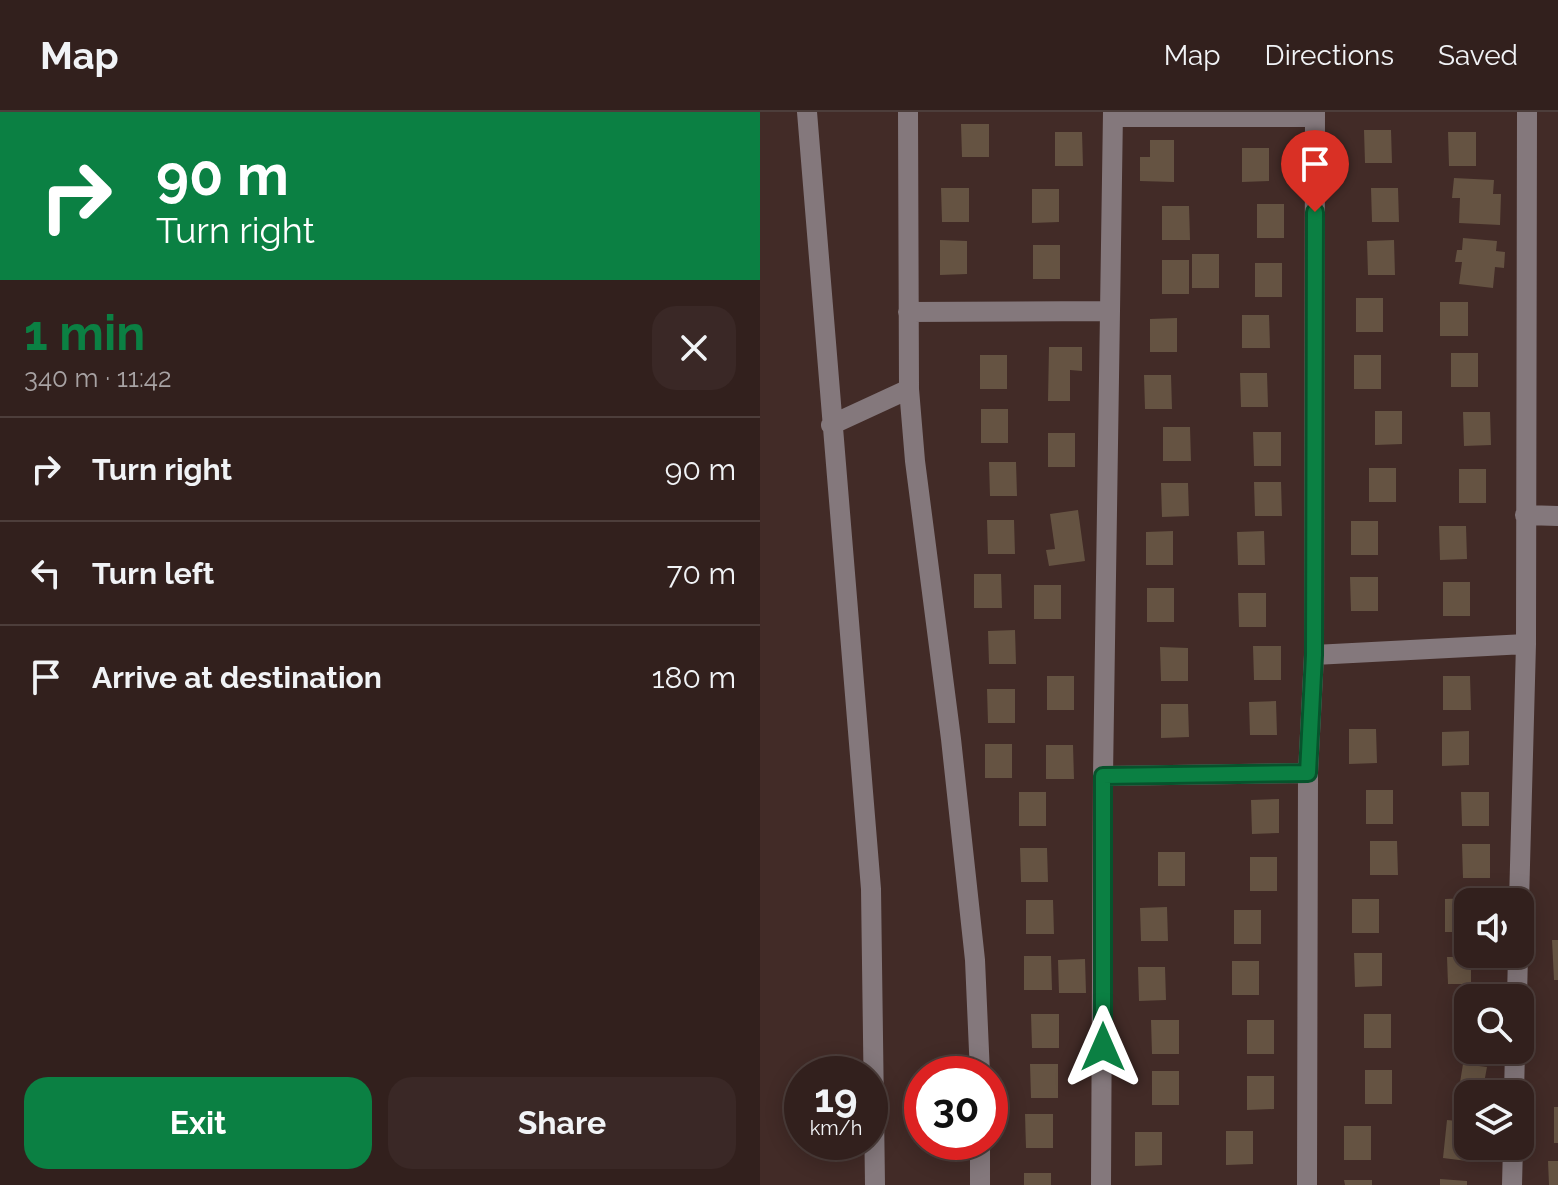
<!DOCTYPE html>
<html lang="en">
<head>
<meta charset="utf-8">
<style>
	:root { --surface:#32201d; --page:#3a2826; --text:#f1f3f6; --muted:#a8a3a4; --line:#4d3e3b; --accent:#0b8043 }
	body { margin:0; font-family:Raleway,sans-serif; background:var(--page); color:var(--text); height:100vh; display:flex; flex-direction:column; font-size:30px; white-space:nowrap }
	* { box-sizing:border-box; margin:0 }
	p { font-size:26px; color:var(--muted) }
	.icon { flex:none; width:44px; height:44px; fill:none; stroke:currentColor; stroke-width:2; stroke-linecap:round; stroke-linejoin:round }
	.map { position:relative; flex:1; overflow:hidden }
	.details { display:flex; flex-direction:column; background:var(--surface); width:760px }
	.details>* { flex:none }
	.guide { background:#0b8043; color:#fff; overflow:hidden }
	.buttons { position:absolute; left:694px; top:776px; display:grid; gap:16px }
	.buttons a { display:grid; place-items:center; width:80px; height:80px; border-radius:16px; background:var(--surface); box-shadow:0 4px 20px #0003,0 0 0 2px var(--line); font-size:40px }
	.speed { position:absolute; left:24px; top:944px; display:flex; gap:16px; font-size:40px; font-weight:700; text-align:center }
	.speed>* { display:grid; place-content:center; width:104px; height:104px; border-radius:50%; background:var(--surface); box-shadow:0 4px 20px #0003,0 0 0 2px var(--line); line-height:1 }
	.speed small { font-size:20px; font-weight:400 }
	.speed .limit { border:12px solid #d22; background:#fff; color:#111 }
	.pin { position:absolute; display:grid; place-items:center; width:68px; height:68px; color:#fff; margin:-82px -34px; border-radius:50% 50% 50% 0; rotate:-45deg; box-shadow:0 0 8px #0007 }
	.pin .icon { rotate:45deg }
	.me { position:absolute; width:88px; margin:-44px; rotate:0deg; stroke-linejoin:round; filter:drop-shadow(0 0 6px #0008) }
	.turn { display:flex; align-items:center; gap:28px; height:168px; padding:0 24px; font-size:36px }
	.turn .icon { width:104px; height:104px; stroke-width:2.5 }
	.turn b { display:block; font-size:56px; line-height:68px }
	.round { display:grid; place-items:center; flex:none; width:84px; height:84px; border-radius:24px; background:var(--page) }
	.head { display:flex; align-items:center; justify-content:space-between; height:136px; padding:0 24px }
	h1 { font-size:48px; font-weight:700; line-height:60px; color:var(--accent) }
	.primary-button { display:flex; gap:16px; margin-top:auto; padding:16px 24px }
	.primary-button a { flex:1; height:92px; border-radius:24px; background:var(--accent); color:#fff; font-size:32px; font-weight:700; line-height:92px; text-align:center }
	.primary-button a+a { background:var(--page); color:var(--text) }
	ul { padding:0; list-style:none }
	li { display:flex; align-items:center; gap:24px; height:104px; padding:0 24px; border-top:2px solid var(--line) }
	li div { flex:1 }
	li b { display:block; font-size:30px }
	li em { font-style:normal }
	header { display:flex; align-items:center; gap:48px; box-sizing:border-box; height:112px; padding:0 40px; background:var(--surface); border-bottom:2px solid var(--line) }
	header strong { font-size:38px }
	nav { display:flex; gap:44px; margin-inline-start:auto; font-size:28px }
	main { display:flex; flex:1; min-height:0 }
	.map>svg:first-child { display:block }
	.building { fill:#655342 }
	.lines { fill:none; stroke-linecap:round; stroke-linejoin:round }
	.minor { stroke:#84787c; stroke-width:20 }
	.route-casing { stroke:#07532c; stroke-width:20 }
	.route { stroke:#0b8043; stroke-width:14 }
</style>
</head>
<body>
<header>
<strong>Map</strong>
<nav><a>Map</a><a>Directions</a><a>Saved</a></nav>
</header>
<main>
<section class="details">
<div class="guide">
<div class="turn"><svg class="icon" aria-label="right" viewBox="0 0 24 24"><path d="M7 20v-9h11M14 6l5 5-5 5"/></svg><div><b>90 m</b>Turn right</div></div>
</div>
<div class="head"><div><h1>1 min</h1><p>340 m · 11:42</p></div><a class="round"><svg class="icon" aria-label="close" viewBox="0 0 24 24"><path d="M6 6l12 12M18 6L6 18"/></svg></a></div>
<ul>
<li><svg class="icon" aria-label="right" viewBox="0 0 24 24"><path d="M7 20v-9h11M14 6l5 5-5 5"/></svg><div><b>Turn right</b></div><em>90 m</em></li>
<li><svg class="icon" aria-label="left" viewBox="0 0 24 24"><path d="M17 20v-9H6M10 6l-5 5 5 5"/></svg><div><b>Turn left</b></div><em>70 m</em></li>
<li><svg class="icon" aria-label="arrive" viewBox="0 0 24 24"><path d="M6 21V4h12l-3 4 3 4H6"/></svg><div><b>Arrive at destination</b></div><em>180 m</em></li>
</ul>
<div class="primary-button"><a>Exit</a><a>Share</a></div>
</section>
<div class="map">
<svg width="798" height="1073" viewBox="0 0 798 1073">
	<rect width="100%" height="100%" fill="#422b27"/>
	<path class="building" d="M201 12H229V45H202Z
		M604 18H631L632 51H605Z
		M295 20H322L323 54H295Z
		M688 20H716V54H689Z
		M390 28H414V70L380 69V45H390Z
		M482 36H509V69L482 70Z
		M694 66 734 68 733 82H741L740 113 699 111 700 86H692Z
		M181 76H209V110H182Z
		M611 76H638L639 110H612Z
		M272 77H299V110L272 111Z
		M497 92H524V126H497Z
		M402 94H429L430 128H402Z
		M703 126 737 129 736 139 745 140 744 156 735 155 733 176 699 172 702 150H695L697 138H702Z
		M180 128 207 129V162L180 163Z
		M634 128 635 163H608L607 129Z
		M273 133H300V167H273Z
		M432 142H459V176H432Z
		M402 148H429V182H402Z
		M495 151H522V185H495Z
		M596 186H623V220H596Z
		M680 190H708V224H680Z
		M482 203H509L510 236H482Z
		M417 206V240H390V207Z
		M289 235H322V259L310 258V289H288Z
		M691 241H718V275H691Z
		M220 243H247V277H220Z
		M594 243H621V277H594Z
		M480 261H507L508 295H481Z
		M384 263H411L412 297H385Z
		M221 297H248V331H221Z
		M615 299H642V332L615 333Z
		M703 300H730L731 333 704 334Z
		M403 315H430L431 349H403Z
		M493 320H521V354H494Z
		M288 321H315V355H288Z
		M229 350H256L257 384H230Z
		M609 356H636V390H609Z
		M699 357H726V391H699Z
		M494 370H521L522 404H495Z
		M401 371H428L429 404 402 405Z
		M318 398 325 449 289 454 286 438 295 437 290 402Z
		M227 408H254L255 442H228Z
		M591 409H618V443H591Z
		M679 414H706L707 447 680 448Z
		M413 419V453H386V420Z
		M504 419 505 453H478L477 420Z
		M214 462H241L242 496H214Z
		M590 465H618V499H591Z
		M683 470H710V504H683Z
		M274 473H301V507H274Z
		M387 476H414V510H387Z
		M478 481H506V515H479Z
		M255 518 256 552H229L228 519Z
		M493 534H521V568H494Z
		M400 535 428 536V569H401Z
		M287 564H314V598H287Z
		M683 564H710L711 598H683Z
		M227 577H255V611H228Z
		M516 589 517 623H490L489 590Z
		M401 592H428L429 625 401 626Z
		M589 617H616L617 651 589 652Z
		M709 619V653L682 654V620Z
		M225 632H252V666H225Z
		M286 633H313L314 667H286Z
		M606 678H633V712H606Z
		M259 680H286V714H259Z
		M701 680H729V714H702Z
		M519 687V721L492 722 491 688Z
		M610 729H637L638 763H610Z
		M702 732H730V766H703Z
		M260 736H287L288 770H261Z
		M398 740H425V774H398Z
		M490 745H517V779H490Z
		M713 786V790H708V820H685V787Z
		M592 787H619V821H592Z
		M266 788H293L294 822H266Z
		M407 795 408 829H381L380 796Z
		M474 798H501V832H474Z
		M792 828H798V868H794Z
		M594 841H622V874L595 875Z
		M264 844H291L292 878H264Z
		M687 845H711V872H688Z
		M325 847 326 881H299L298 848Z
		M472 849H499V883H472Z
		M378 855H405L406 888 379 889Z
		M704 894 708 895V931L702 930Z
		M271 902H299V936H272Z
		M604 902H631V936H604Z
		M391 908H419V942H392Z
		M487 908H514V942H487Z
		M270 952H298V986H271Z
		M703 952 727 955 722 982H708V991L697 989Z
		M605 958H632V992H605Z
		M392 959H419V993H392Z
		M487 964H514V997L487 998Z
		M794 995H798V1031H794Z
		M265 1002H293V1036H266Z
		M687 1008 708 1010 707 1049 683 1046Z
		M584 1014H611V1048H584Z
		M466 1019H493V1052L466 1053Z
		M375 1020H402V1053L375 1054Z
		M788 1049H798V1073H789Z
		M264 1061H291V1073H264Z
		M680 1067 707 1069V1073H680Z
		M584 1068H612V1073H585Z"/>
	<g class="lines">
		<path class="minor" d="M47 0 111 777 115 1073
			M148 0 149 277 155 349 191 627 215 848 220 962
			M353 5H555
			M148 200 350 199
			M71 313 149 277
			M765 403 798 404
			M554 543 766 532
			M343 664 548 661
			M759 790 766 532 767 0
			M757 886 758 842
			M754 982 755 938
			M220 1073V1030
			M341 1073 343 664 353 0
			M547 1073 548 661 554 543 555 0
			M752 1073 753 1034"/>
	</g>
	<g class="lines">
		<defs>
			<path id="route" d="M343 935V664L548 661 554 543 555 100"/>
		</defs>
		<use href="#route" class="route-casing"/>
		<use href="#route" class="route"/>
	</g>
</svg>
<div class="buttons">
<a><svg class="icon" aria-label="sound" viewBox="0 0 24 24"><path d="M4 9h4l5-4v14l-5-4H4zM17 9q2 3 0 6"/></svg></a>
<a><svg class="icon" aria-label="search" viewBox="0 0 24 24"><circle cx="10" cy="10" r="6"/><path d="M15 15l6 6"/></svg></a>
<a><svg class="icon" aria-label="layers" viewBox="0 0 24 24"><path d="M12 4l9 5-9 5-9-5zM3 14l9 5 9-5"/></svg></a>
</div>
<div class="speed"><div>19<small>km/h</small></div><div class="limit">30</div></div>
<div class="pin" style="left:555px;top:100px;background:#d93025"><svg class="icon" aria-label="arrive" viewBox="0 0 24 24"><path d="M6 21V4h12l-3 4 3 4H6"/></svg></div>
<svg class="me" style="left:343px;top:935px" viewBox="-20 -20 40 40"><path d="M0-17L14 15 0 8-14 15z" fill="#0b8043" stroke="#fff" stroke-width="4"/></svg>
</div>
</main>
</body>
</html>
